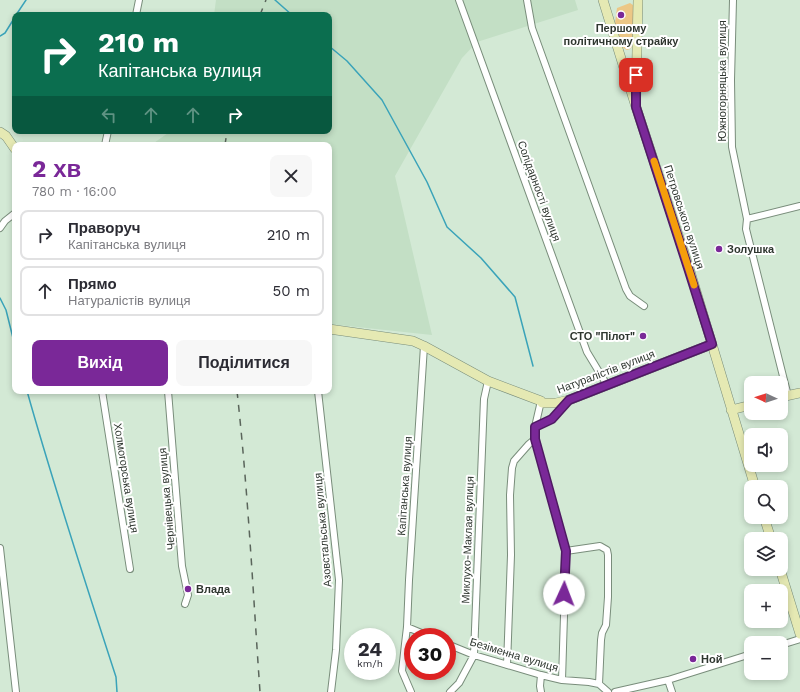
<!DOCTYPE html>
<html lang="uk">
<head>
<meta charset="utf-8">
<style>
	:root { --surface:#fff; --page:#f7f7f7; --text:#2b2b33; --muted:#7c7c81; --line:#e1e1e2; --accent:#7a2898 }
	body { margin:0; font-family:"Work Sans",sans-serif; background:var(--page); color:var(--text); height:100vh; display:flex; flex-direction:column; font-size:15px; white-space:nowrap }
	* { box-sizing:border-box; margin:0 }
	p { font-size:13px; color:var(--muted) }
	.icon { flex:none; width:22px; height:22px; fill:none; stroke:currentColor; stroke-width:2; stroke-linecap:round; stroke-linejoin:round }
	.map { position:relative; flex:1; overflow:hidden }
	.sheet { position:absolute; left:12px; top:142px; width:320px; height:252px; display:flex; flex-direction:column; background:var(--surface); border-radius:8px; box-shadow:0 2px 6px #0003 }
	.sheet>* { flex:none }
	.banner { position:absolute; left:12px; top:12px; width:320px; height:122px; border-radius:8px; box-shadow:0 2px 6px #0003; background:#0b6e4f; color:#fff; overflow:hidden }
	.needle { width:26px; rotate:273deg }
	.tools { position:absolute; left:744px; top:376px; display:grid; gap:8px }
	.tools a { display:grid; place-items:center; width:44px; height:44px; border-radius:8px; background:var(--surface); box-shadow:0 2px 6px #0003; font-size:20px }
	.speed { position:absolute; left:344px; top:628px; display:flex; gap:8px; font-size:20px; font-weight:700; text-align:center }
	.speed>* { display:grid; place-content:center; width:52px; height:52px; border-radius:50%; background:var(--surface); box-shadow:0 2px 6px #0003; line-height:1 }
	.speed small { font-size:10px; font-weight:400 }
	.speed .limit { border:6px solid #d22; background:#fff; color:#111 }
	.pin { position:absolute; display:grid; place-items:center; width:34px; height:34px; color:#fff; margin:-17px; border-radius:8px; box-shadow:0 2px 6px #0006 }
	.me { position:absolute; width:44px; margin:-22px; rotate:2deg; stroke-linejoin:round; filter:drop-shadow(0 0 3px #0008) }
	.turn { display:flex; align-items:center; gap:14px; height:84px; padding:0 20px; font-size:18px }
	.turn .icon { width:52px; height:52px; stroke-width:2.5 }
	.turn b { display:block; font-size:28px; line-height:34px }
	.lanes { display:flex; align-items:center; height:38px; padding:0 20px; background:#0003; justify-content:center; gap:20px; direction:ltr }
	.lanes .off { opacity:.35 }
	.round { display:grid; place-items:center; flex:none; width:42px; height:42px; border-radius:8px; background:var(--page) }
	.summary { display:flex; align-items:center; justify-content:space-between; height:68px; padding:0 20px }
	h1 { font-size:24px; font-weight:700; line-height:30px; color:var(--accent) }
	.action { display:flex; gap:8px; margin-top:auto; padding:8px 20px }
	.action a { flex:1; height:46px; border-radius:8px; background:var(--accent); color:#fff; font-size:16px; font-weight:700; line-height:46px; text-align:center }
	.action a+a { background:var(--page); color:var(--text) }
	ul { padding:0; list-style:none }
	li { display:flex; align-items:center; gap:12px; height:50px; margin:0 8px 6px; padding:0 12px; border:2px solid var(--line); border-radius:8px }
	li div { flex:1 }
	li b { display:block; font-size:15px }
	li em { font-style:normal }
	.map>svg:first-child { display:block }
	.built { fill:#c3dfc5 }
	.green { fill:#ecc786 }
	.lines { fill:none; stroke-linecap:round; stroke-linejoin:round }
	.stream { stroke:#3aa3b9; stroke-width:1.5 }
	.street-casing { stroke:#798d7b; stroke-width:8 }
	.secondary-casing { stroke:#798d7b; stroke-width:10 }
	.street { stroke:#fff; stroke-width:6 }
	.secondary { stroke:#e5e9b3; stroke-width:9 }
	.rail { stroke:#5a655b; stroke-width:1.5; stroke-dasharray:7 7; stroke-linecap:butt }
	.route-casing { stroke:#4f1a63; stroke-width:10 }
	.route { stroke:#7a2898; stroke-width:7 }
	.slow { stroke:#f59e0b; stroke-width:7 }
	.poi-dot { fill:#7a2898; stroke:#fff; stroke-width:1.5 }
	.labels { text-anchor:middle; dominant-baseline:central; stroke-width:4; stroke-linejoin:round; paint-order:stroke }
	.poi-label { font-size:11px; font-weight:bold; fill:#2e362f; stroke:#fff; text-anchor:start }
	.street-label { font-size:11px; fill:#2e362f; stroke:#fff }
</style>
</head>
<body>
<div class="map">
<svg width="800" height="692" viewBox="0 0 800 692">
	<rect width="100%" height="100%" fill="#d3e9d5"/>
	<path class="built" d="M216 0H575L578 10 477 42 462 58 395 176 432 335 329 324V145H151L168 133V131H329V15H214Z"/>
	<path class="green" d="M630 3 633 5 634 7 633 46 630 49 627 50 623 48 615 23 617 8Z"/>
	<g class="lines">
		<path class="stream" d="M275 0 292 15
			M16 15 26 0
			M0 36 5 33 15 17
			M329 46 347 61 382 100 427 182 447 227 481 258 515 297 533 366
			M0 298 6 310 15 346
			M27 391C54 487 85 582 116 677L117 692"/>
		<defs>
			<path id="street" d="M459 0 587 352 607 385
				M527 0 532 28 626 289 630 296 644 306
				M733 0 731 80 732 147 747 219 746 229 788 396
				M136 15 139 0
				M105 145 108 131
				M747 219 800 206
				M0 228 5 221 15 213
				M102 391 130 569
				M168 391 182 566 188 595 185 604
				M318 391 339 580 336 650 331 692
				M541 401 535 427V439L566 551 562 680
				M535 427 552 419 569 400
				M0 548 16 692
				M566 551 600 546 607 550 608 555V597L606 625 602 633 601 640 599 684 608 692
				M407 627 431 637
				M447 644 474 655 541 675 562 680 589 682 599 684
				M781 645 800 639
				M507 665 511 555 510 495 512 468 514 461 529 444 535 439
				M541 675 540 686 541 692
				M668 680 672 692
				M411 692 402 671 405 644 407 627 409 580 424 346
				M450 692 459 683 474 655 484 399 488 381
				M615 692 668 680 751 654"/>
			<path id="secondary" d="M603 0 636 107 689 268 755 487
				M636 98 638 0
				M0 132 6 136 15 149
				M329 329 413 341 424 346 488 381 541 401 542 403H556L569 400 712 344
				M781 397 800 393
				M731 410 751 405
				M764 517 771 539
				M780 569 800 634"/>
		</defs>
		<use href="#street" class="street-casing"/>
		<use href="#secondary" class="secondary-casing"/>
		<use href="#street" class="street"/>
		<use href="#secondary" class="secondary"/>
		<path class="rail" d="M260 15 266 0
			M225 145 227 131
			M237 391C248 491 253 592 260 692"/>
	</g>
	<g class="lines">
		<defs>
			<path id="route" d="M564 594 566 551 535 439V427L552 419 569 400 712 344 688 268 636 107V75"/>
		</defs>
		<use href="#route" class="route-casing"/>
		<use href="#route" class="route"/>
		<path class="slow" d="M654 161 694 285"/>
	</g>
	<g class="poi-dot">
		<circle cx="621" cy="15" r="4"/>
		<circle cx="719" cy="249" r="4"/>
		<circle cx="643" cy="336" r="4"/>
		<circle cx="188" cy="589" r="4"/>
		<circle cx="693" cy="659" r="4"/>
	</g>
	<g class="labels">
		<g class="poi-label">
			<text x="621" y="28" text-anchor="middle">Першому<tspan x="621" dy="13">політичному страйку</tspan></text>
			<text x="727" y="249">Золушка</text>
			<text x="635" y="336" text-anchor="end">СТО "Пілот"</text>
			<text x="196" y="589">Влада</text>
			<text x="701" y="659">Ной</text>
		</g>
		<g class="street-label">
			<text transform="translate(722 81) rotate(-90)">Южногорняцька вулиця</text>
			<text transform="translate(539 191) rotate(70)">Солідарності вулиця</text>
			<text transform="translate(684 217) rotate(72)">Петровського вулиця</text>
			<text transform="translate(606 372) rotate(-21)">Натуралістів вулиця</text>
			<text transform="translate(126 478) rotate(81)">Холмогорська вулиця</text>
			<text transform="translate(405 486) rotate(-86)">Капітанська вулиця</text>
			<text transform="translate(167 499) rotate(-95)">Чернівецька вулиця</text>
			<text transform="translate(323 530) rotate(-95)">Азовстальська вулиця</text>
			<text transform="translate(468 540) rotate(-88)">Миклухо-Маклая вулиця</text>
			<text transform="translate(514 655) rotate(17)">Безіменна вулиця</text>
		</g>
	</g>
</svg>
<div class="tools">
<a><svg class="needle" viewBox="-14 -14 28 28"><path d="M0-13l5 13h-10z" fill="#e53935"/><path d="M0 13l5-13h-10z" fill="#7c7c81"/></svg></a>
<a><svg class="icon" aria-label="sound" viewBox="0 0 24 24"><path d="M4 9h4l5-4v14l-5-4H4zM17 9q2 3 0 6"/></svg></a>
<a><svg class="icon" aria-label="search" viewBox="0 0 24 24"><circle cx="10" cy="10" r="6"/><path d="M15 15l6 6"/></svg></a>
<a><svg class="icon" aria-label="layers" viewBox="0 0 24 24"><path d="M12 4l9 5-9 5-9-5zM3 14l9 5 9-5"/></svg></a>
<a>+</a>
<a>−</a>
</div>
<div class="speed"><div>24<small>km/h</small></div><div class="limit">30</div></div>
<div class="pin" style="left:636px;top:75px;background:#d93025"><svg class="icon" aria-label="arrive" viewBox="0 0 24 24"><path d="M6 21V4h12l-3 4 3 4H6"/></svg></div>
<svg class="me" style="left:564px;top:594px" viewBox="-20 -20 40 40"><circle r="19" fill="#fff"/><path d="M0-13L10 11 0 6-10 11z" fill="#7a2898"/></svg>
<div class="banner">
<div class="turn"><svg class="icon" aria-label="right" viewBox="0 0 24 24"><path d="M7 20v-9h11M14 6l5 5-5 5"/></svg><div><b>210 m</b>Капітанська вулиця</div></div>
<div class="lanes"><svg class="icon off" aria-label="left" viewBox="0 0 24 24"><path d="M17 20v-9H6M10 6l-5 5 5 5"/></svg><svg class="icon off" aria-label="ahead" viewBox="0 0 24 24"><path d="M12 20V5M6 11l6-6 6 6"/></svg><svg class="icon off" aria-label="ahead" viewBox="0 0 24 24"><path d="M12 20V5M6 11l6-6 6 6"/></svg><svg class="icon" aria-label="right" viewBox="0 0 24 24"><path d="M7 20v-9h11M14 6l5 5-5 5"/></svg></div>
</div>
<section class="sheet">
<div class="summary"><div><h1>2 хв</h1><p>780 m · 16:00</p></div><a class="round"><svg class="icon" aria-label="close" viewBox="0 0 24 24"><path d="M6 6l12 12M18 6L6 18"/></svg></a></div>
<ul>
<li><svg class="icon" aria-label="right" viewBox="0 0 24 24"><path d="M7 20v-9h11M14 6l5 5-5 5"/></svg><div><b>Праворуч</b><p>Капітанська вулиця</p></div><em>210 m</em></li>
<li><svg class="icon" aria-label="ahead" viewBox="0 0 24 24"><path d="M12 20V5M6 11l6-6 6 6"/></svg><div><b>Прямо</b><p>Натуралістів вулиця</p></div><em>50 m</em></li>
</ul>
<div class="action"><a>Вихід</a><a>Поділитися</a></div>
</section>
</div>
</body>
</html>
